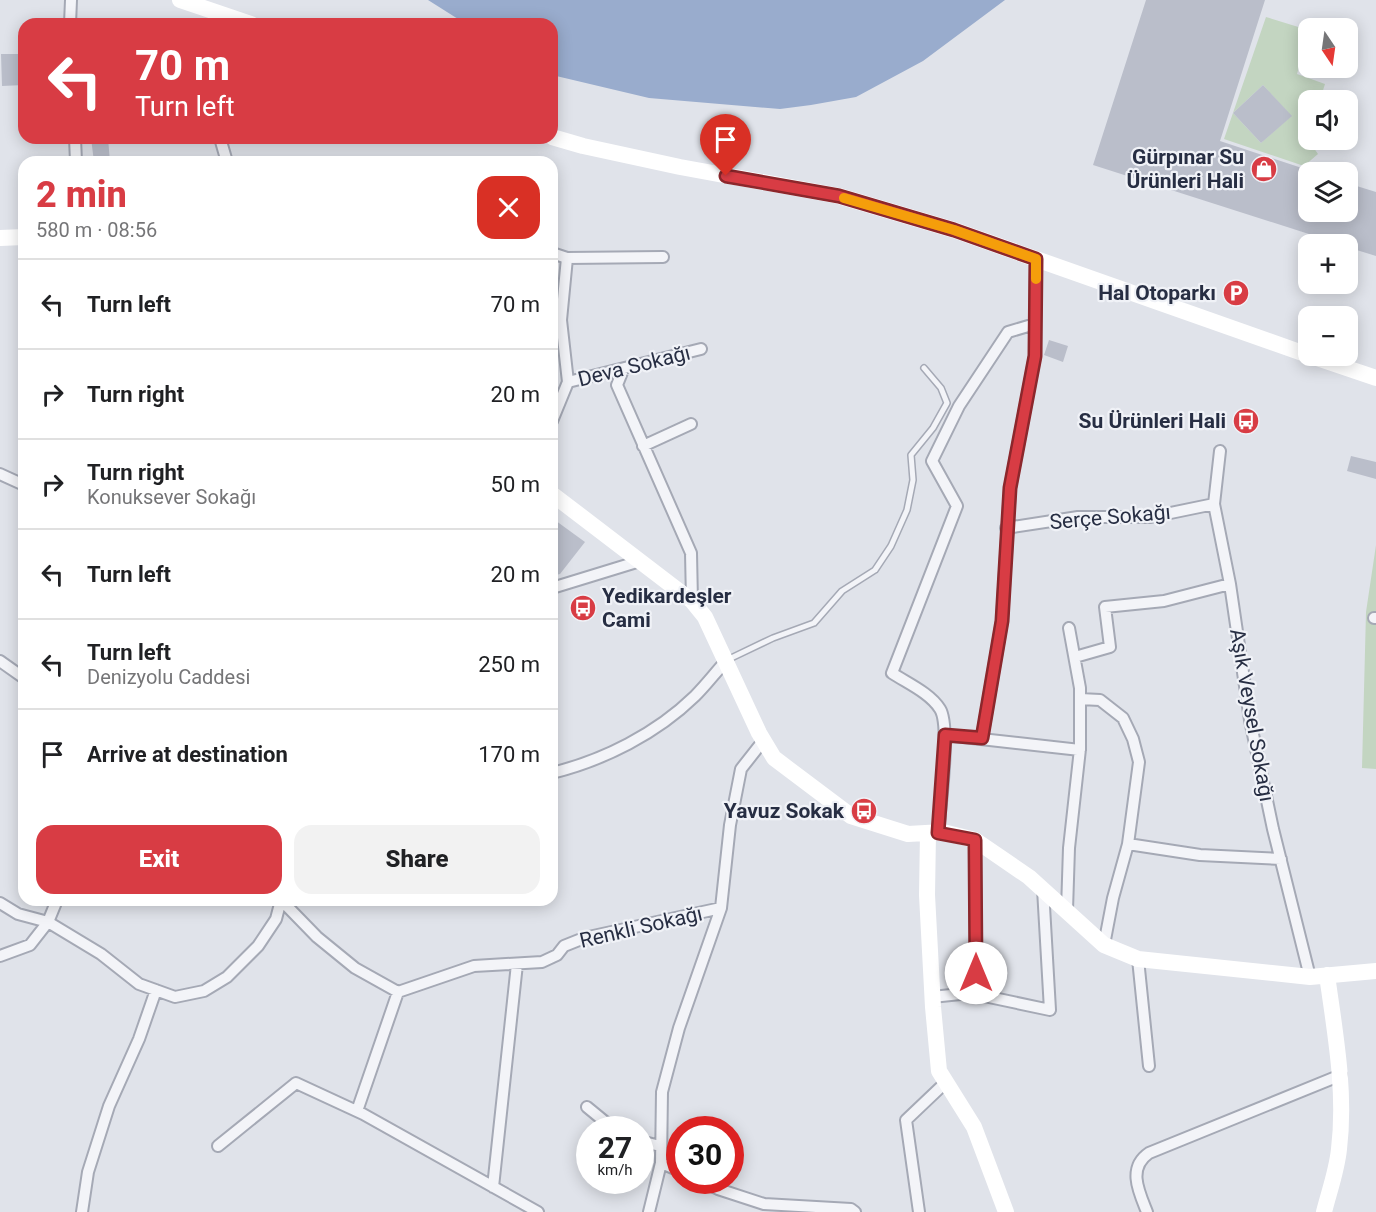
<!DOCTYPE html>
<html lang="en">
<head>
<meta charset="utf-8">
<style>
	:root { --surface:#fff; --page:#f2f2f2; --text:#202124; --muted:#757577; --line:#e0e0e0; --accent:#d83c44 }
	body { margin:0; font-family:Roboto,sans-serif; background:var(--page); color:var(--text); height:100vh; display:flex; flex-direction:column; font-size:22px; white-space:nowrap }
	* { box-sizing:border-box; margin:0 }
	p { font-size:20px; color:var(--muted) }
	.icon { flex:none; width:33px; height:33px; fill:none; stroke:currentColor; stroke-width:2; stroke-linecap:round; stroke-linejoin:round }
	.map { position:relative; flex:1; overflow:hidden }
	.details { position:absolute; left:18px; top:156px; width:540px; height:750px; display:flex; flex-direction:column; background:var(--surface); border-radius:18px; box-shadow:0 3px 15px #0003 }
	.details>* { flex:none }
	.top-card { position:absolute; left:18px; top:18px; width:540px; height:126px; border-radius:18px; box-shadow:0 3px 15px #0003; background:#d83c44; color:#fff; overflow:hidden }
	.needle { width:39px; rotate:167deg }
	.fabs { position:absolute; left:1298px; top:18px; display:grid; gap:12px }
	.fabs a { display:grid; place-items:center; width:60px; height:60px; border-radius:12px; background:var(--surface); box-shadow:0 3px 15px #0003; font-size:30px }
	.speed { position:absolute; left:576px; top:1116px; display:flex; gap:12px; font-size:30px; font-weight:700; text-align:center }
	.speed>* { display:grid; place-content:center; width:78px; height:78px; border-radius:50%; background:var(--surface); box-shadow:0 3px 15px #0003; line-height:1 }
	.speed small { font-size:15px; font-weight:400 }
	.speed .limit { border:9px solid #d22; background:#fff; color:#111 }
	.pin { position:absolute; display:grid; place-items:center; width:51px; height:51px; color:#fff; margin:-62px -26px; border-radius:50% 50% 50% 0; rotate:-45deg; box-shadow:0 0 6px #0007 }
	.pin .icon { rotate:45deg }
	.me { position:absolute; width:66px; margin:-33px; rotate:0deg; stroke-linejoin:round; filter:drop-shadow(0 0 4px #0008) }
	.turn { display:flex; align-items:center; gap:21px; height:126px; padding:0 18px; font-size:27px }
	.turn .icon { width:78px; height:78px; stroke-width:2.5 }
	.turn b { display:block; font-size:42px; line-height:51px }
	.round { display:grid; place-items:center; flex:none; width:63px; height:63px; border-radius:18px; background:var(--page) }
	.head { display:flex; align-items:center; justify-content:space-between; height:102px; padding:0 18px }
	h1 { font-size:36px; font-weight:800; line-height:45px; color:var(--accent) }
	.button { display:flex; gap:12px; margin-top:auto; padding:12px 18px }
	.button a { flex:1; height:69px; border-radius:18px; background:var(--accent); color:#fff; font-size:24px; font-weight:800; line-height:69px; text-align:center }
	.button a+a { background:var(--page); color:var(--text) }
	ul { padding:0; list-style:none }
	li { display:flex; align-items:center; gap:18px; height:90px; padding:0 18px; border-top:2px solid var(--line) }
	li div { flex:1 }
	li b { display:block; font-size:22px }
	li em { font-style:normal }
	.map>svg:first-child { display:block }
	.green { fill:#c3d5c1; fill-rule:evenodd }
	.water { fill:#99accd }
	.building { fill:#babeca }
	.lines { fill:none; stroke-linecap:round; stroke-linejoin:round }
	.lane-casing { stroke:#a5a9b5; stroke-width:8 }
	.street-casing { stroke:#a5a9b5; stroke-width:14 }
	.lane { stroke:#f3f4f8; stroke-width:5 }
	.street { stroke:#f3f4f8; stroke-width:10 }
	.secondary { stroke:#fff; stroke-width:16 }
	.route-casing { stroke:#8c272c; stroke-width:15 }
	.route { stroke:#d83c44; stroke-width:10 }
	.slow { stroke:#f59e0b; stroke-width:10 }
	.labels { text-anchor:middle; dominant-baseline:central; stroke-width:4.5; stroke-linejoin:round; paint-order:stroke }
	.poi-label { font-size:21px; font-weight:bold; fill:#272e43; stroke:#f0f2f7; text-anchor:end }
	.street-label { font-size:21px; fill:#272e43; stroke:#f0f2f7 }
</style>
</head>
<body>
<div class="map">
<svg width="1376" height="1212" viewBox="0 0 1376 1212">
	<rect width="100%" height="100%" fill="#e0e3ea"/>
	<path class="green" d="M1266 17 1308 30V61L1301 59 1297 74 1325 84 1320 100H1308V120L1300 128 1318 154 1304 166 1224 139ZM1263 85 1291 116 1261 143 1233 113Z
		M1376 545V769L1362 768 1366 612Z"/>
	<path class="water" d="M428 0H1005L923 61 856 97 811 105 780 109 649 98 552 75V24H466Z"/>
	<path class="building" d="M1146 0H1265L1220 141 1308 170V212H1347V183L1376 192V256L1347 247V244H1340L1093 165Z
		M1 54H24V85L2 86Z
		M1263 85 1292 116 1261 143 1233 113Z
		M91 138H108L110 162H94Z
		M1049 340 1068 346 1063 362 1044 355Z
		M1351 456 1376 462V479L1347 471Z
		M552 518 585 542 560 574 552 576Z"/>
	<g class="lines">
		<defs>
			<path id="lane" d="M727 660 773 638 814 623 842 591 875 570 891 546 907 510 913 480 911 455 933 428 947 403 941 388 924 368"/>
			<path id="street" d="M70 24 71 0
				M75 138 76 162
				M220 138 227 162
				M552 253 567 258 663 257
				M1035 324 1036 259
				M623 370 617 385 691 553 692 601
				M568 382 701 349
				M552 421 568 382 561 320 567 258
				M643 446 691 424
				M1220 451 1214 504 1230 584 1250 720 1273 829 1310 977
				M0 474 24 485
				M1006 528 1078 517H1151L1214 504
				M552 588 640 561
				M1374 618H1376
				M1075 657 1110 647 1105 607 1164 601 1230 584
				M0 661 24 678
				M1080 699 1100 700 1123 718 1133 739 1139 762 1128 844 1113 898 1104 945
				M945 735 1080 750
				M552 773C604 760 656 734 695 696 706 685 715 673 726 661
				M938 833C940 809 951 726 940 709 930 693 907 683 892 673L957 506 932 461 959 406 1008 332 1035 324V356L1010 488 1002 621 982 738
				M1128 844 1200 855 1281 859
				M281 900 317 937 355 968 398 992 474 966 542 962 557 955 564 946 584 938 721 908
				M0 903 18 914 48 922 101 954 139 984 175 997 204 991 227 977 258 946 276 919 281 900
				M1067 910 1069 848 1080 749V688L1069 628
				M0 956 30 945 48 922 57 900
				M1138 959 1149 1066
				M970 993 976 973 975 840
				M932 997 970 993 1050 1010 1043 889
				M587 1107 615 1130
				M357 1111 398 992
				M640 1141 660 1146
				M218 1146 296 1083 363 1114 538 1212
				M661 1163 680 1171
				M699 1180 718 1189 764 1204 851 1209 855 1212
				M493 1187 517 964
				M82 1212 88 1172 109 1106 139 1039 156 990
				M649 1212 661 1163 662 1092 679 1028 721 908 730 825 741 769 763 741
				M919 1212 906 1120 946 1082
				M1147 1212C1139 1192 1127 1168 1149 1153L1341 1075"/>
		</defs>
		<use href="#lane" class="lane-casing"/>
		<use href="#street" class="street-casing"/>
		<use href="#lane" class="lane"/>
		<use href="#street" class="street"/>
		<path class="secondary" d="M180 0 251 24
			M552 137 583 146 680 167 839 196 954 230 1308 355
			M0 238 24 237
			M1311 356 1376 378
			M552 494 692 601 705 617 759 733 774 758 851 816 908 834 943 832 975 840 1029 877 1104 945 1138 959 1310 977 1376 971
			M928 833 927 895 933 1007 939 1071 974 1127 1006 1212
			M1324 1212C1329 1192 1337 1170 1339 1149 1346 1091 1335 1033 1327 975"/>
	</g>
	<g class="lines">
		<defs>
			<path id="route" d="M726 176 839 196 954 230 1036 259 1035 356 1010 488 1002 621 982 738 945 735 938 833 975 840 976 973"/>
		</defs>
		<use href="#route" class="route-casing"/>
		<use href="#route" class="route"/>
		<path class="slow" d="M844 198 954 230 1036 259V279"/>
	</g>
	<defs>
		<symbol id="shop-disc" viewBox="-11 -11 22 22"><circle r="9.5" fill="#d83c44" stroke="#f0f2f7"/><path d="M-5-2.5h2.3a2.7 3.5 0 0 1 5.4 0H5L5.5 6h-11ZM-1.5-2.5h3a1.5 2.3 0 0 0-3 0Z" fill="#fff"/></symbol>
		<symbol id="parking-disc" viewBox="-11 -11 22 22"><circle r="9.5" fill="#d83c44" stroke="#f0f2f7"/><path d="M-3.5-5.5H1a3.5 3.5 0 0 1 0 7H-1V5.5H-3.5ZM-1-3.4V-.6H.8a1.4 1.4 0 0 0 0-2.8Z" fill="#fff"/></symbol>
		<symbol id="bus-disc" viewBox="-11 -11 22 22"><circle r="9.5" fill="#d83c44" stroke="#f0f2f7"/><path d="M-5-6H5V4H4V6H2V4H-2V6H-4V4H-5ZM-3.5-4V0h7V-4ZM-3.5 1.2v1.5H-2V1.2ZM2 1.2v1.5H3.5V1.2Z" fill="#fff"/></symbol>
	</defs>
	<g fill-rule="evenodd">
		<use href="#shop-disc" x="1249" y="154" width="30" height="30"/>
		<use href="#parking-disc" x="1221" y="278" width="30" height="30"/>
		<use href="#bus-disc" x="1231" y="406" width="30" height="30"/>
		<use href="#bus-disc" x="568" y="593" width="30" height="30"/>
		<use href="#bus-disc" x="849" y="796" width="30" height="30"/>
	</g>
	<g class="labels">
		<g class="poi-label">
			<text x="1244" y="157">Gürpınar Su<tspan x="1244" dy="24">Ürünleri Hali</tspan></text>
			<text x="1216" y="293">Hal Otoparkı</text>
			<text x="1226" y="421">Su Ürünleri Hali</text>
			<text x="602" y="596" text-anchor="start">Yedikardeşler<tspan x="602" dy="24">Cami</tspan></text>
			<text x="844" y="811">Yavuz Sokak</text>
		</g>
		<g class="street-label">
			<text transform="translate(634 366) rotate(-14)">Deva Sokağı</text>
			<text transform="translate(1110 517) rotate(-5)">Serçe Sokağı</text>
			<text transform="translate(1252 715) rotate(80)">Aşık Veysel Sokağı</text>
			<text transform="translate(641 927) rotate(-13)">Renkli Sokağı</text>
		</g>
	</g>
</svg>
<div class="fabs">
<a><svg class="needle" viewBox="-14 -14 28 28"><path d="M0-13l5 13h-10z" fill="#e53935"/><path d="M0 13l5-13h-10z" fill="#757577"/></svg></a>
<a><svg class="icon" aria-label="sound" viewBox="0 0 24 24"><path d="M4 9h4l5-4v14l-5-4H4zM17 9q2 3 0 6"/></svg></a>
<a><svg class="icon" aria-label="layers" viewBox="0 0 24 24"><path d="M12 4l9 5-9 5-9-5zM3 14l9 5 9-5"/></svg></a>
<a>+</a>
<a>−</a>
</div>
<div class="speed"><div>27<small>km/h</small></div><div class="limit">30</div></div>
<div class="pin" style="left:726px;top:176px;background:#d93025"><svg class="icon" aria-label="arrive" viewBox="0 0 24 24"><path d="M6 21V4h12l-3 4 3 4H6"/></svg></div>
<svg class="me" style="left:976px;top:973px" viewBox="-20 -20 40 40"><circle r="19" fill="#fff"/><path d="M0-13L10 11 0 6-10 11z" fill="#d83c44"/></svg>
<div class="top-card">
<div class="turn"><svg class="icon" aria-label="left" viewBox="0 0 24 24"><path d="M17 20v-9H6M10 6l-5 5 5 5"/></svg><div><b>70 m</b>Turn left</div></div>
</div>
<section class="details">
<div class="head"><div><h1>2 min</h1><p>580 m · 08:56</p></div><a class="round" style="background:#d93025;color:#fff"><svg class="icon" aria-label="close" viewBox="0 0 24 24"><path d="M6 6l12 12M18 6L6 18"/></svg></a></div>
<ul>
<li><svg class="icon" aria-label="left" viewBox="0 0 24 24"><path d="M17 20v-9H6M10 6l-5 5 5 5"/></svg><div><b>Turn left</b></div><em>70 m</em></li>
<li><svg class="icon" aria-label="right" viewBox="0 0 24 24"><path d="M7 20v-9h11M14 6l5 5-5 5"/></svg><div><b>Turn right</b></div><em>20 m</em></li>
<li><svg class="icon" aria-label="right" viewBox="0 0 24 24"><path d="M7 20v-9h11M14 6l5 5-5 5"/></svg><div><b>Turn right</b><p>Konuksever Sokağı</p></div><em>50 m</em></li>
<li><svg class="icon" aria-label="left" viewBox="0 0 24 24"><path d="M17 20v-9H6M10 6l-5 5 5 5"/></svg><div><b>Turn left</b></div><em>20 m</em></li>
<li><svg class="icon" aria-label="left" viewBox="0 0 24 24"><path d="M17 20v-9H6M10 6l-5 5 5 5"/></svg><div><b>Turn left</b><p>Denizyolu Caddesi</p></div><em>250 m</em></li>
<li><svg class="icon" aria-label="arrive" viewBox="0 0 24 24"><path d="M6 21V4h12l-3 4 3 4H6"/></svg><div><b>Arrive at destination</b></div><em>170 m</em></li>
</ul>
<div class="button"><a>Exit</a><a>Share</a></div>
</section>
</div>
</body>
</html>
